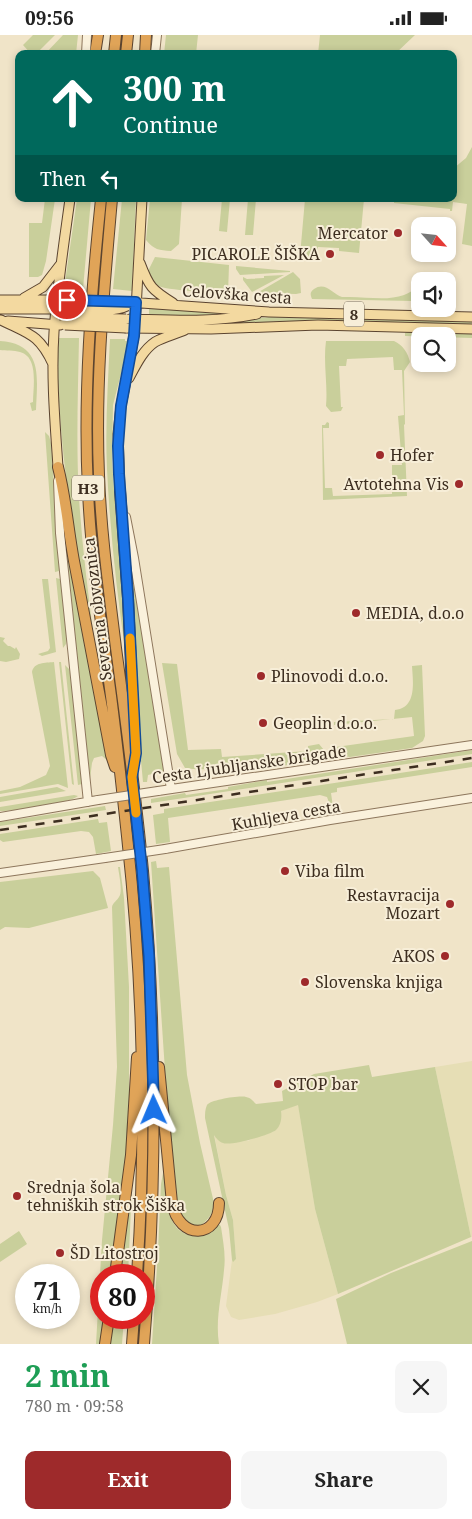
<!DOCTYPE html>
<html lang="en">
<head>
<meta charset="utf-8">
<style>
	:root { --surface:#fff; --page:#f6f6f6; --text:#222; --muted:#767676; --accent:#9e2a2b }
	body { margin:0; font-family:"Noto Serif",serif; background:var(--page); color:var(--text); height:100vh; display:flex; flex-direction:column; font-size:19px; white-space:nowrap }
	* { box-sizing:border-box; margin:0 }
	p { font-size:16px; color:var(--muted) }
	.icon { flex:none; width:28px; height:28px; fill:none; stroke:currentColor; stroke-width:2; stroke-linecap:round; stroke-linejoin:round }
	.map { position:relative; height:1309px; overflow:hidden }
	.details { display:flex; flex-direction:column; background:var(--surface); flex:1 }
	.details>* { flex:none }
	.hud { position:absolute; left:15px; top:15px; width:442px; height:152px; border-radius:10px; box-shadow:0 2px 8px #0003; background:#00695c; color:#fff; overflow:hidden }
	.needle { width:32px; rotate:117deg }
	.fabs { position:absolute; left:411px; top:182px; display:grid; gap:10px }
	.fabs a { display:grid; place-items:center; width:45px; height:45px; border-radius:10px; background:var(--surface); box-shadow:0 2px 8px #0003; font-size:25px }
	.speed { position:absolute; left:15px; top:1229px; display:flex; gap:10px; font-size:25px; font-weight:700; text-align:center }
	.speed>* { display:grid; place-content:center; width:65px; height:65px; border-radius:50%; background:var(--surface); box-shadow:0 2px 8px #0003; line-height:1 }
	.speed small { font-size:12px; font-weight:400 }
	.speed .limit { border:8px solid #d22; background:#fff; color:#111 }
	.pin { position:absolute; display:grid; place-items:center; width:42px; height:42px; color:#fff; margin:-21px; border:2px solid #fff; border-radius:50%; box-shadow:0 1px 5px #0007 }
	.me { position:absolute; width:55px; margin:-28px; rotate:359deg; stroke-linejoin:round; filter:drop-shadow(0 0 4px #0008) }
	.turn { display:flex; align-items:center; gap:18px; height:105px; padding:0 25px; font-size:22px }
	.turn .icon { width:65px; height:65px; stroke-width:2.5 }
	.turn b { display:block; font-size:35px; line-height:42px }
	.then { display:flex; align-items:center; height:48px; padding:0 25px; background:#0003; gap:10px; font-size:19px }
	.round { display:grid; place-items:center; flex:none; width:52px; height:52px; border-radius:10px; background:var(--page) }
	.overview { display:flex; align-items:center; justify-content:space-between; height:85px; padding:0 25px }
	h1 { font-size:30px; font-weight:700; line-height:38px; color:#1e9e55 }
	.button { display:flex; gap:10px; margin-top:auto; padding:10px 25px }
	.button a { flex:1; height:58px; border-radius:10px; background:var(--accent); color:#fff; font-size:20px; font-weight:700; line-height:58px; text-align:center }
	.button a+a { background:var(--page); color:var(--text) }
	.status { display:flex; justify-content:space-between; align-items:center; height:35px; padding:0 25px; background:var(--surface); direction:ltr }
	.status svg { height:14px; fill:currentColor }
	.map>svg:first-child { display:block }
	.farmland { fill:#e6deb5 }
	.green { fill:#c9cf9b }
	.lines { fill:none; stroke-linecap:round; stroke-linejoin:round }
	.minor-casing { stroke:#8d765c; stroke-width:10 }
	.major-casing { stroke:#5b4430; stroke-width:11 }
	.highway-casing { stroke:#5b4430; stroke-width:12 }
	.minor { stroke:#faf1dc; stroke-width:8 }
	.major { stroke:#f3d9a0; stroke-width:9 }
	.highway { stroke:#e0a458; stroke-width:10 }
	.rail { stroke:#3d2e20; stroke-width:2.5; stroke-dasharray:9 9; stroke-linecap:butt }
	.minor-bridge-casing { stroke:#8d765c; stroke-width:10; stroke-linecap:butt }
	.major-bridge-casing { stroke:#5b4430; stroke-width:11; stroke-linecap:butt }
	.minor-bridge { stroke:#faf1dc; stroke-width:8 }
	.major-bridge { stroke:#f3d9a0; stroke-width:9 }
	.route-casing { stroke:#114b97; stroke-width:12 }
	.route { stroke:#1a73e8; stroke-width:9 }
	.slow { stroke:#f59e0b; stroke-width:9 }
	.poi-dot { fill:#9e2a2b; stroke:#f7eed8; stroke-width:2 }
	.labels { text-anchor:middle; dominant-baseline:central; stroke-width:4; stroke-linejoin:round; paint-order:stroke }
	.shield { fill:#f7eed8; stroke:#756857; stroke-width:1 }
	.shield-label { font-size:15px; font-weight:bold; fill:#3d2e20 }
	.poi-label { font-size:16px; fill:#3d2e20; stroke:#f7eed8; text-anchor:start }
	.street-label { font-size:16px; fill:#3d2e20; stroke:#f7eed8 }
</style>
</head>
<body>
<div class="status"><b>09:56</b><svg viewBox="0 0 49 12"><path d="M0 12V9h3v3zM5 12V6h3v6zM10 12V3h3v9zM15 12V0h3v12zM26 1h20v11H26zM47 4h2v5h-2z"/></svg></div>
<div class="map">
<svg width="472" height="1309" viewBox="0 0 472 1309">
	<rect width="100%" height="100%" fill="#f0e4c8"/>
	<path class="farmland" d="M472 1026V1202H471L435 1032Z
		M298 1069 315 1174 338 1259 317 1267 275 1279 239 1285 231 1282 226 1271 232 1225 233 1226 236 1224 233 1185 226 1160 214 1098 248 1106 258 1101 274 1096 281 1076Z"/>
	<path class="green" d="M33 0H55L37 18 31 19 23 10Z
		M63 0H78L76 19H45Z
		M166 0H198L196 19H164Z
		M320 0H415L395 19H318Z
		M472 112V211L462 209 467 169 453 167 452 176H450V174L394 168V164H454V133L466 123Z
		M45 164H55L46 226 42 240 38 242H29V188H42Z
		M77 164H91L83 254H64Z
		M122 164H136L132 256 113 254Z
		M150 164H182L179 209 171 216C159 215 154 215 146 205Z
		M222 164H230L227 197 219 196Z
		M248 164H256L253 200H245Z
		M305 164H364L359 218 339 216V213L318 212 317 223 300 221Z
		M155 222 229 230 228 259C214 257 166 256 156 250 152 247 150 241 148 236Z
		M236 231 290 236V237L240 240 236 234Z
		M293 237 300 244 301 258 296 259 257 258Z
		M284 240 252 257 243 245V242L247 244 264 243V241Z
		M435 241V246H420V259L412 266 312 264C310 259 310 257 314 254 325 246 333 259 342 262 345 262 347 262 350 262 367 262 388 266 404 260 421 254 415 243 435 241Z
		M149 272 228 278V279L210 281 149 280Z
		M271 282 472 286V290L290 286 217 289H148V288L217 287Z
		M406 297 472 298V303L405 301V298Z
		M59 303H79C78 357 76 410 79 463 82 510 88 557 94 604H93C77 526 64 446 59 367 58 347 54 323 59 303Z
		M110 304H125V306H128L124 327 113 370 112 427 117 492 121 522 126 621C117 559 110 497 107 434 105 391 108 347 110 304Z
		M0 306C44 309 37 343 36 375L32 376 30 368 33 367C33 352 39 322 20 317 14 315 6 316 0 315Z
		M326 306H394C403 310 408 318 410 327L404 336 405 389 404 390 407 461 323 465 322 390H325L327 387 329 388V393H323L325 453H332L333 461 392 459V430H402L398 381 404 380 402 335H394L393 322 347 324 346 331H339L341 372H343L341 376 331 377 326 371C328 350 323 328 326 306Z
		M45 397 49 401 51 408 60 533 59 536 55 537Z
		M63 485 108 726 102 721 94 723 92 728 90 744Z
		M129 517 164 736 148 740 147 747H143L139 705Z
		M56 543 60 544 61 546 67 601 66 609 63 613Z
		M42 544H48L56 617 42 621 38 619 48 616 50 613Z
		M0 602 5 603 3 606 8 611H10L15 614 16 612 20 619 19 624 6 627 0 626Z
		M54 627 68 753 58 749 0 759V756L20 752 46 740 50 731 32 637C34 627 45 628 54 627Z
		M59 627H61L74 750 72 749Z
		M162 628 177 629 188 715 221 714 222 722 308 716V711L319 709 324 715V723C296 733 268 730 239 732 221 733 202 736 185 733L177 719Z
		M65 630 69 634 72 646 82 749 78 750Z
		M422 630 425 701 423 706 412 713 350 722 339 720 336 717V712L414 701 412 682 334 690V687L394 684 395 675C417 673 413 647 412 631Z
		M472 715V719L151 768V764L185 758 186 760 228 754V752L267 745V747Z
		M472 727V732L337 753V757L331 758 333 772 331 773 327 762 320 760 168 783 170 807 156 809 153 780 164 778V774Z
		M57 752 66 756 0 767V762Z
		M74 760 78 761C68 769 15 776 0 776V772Z
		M105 771 106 775 0 791V787Z
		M98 784 99 788 107 787 111 816 96 819 93 802 89 797 81 796 3 807 0 805V799Z
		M156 826 157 833 169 832 187 1040 200 1108 214 1168C213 1179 209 1184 200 1191 194 1190 186 1189 182 1184 174 1176 173 1137 171 1125L151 827Z
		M118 832H120L124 863 129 952V1102L112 1240H101V1282L106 1283 102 1309H96L102 1205 113 1090 117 1032 112 872C113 867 117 866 119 862 123 857 119 839 118 832Z
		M93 836 100 843 108 873 29 893 5 892 0 895V847Z
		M369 1030 372 1042 435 1032 471 1202 338 1259 315 1174 298 1070 281 1076C282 1083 281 1090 276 1095 270 1100 231 1111 223 1108 219 1107 216 1103 214 1100L226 1160 233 1185 236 1224 233 1227 232 1225 229 1194 205 1083C205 1079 205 1074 207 1070 210 1065 240 1060 246 1062 251 1063 253 1066 256 1069L283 1066 282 1056 314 1039Z
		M163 1138C172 1157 161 1192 189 1200 200 1203 210 1198 218 1190H220L221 1192C223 1206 226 1220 224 1235 222 1260 215 1284 219 1309H152L158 1216 161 1149Z
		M131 1151H132L128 1240H119Z
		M19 1196 27 1209 0 1227V1209Z
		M472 1206V1309H347L336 1264 391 1238Z
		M113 1283H124L122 1309H109Z"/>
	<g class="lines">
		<defs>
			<path id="minor" d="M86 19 87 0
				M155 19 157 0
				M58 446 60 498 88 767
				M126 482 134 523 171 754
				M158 756 472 710
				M0 782 98 765
				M165 814 330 785 472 763
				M0 838 105 823"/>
			<path id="major" d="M140 228C149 252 152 255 173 268
				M24 263 43 252 60 230
				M0 265H62
				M127 267 269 277 472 282
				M0 274H62
				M130 284C172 285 216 288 257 279
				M1 285C29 299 39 299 53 329
				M8 286 60 290
				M126 293 211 294 318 290 472 294
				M129 343C136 330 143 315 155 307 164 302 176 299 185 295
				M58 432C55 387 51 342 54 297 57 253 64 208 70 164
				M120 456 118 399 121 371 130 325 135 293 142 164"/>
			<path id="highway" d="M95 19 98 0
				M114 19 116 0
				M126 19 128 0
				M145 19 146 0
				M101 164C91 261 83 358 88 456 91 525 102 593 111 661 117 708 122 754 127 801 143 947 147 1093 137 1240
				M112 164C104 256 95 348 99 440 101 498 109 555 116 613 126 687 136 762 143 836 157 994 157 1151 144 1309
				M58 432C66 463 68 494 74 526 86 591 99 655 111 720L115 732
				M120 456 128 563 135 724
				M159 1032 172 1168C179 1206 219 1204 219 1168
				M115 1240 131 1120 137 1022
				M105 1309 109 1282
				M132 1309 134 1282"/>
		</defs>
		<use href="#minor" class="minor-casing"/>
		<use href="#major" class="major-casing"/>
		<use href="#highway" class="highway-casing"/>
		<use href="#minor" class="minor"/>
		<use href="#major" class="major"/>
		<use href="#highway" class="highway"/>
		<path class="rail" d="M0 795 472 723"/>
		<defs>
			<path id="minor-bridge" d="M98 765 158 756
				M105 823 165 814"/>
			<path id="major-bridge" d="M67 265 127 267
				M66 274C85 274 110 279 127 271
				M65 286 78 283 126 284
				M65 290 126 293"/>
		</defs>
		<use href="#minor-bridge" class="minor-bridge-casing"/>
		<use href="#major-bridge" class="major-bridge-casing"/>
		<use href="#minor-bridge" class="minor-bridge"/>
		<use href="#major-bridge" class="major-bridge"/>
	</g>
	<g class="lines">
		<defs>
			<path id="route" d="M67 265 136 267 134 301 121 371 118 411 119 439 128 563 136 718 132 742 142 834 149 921 154 1075"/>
		</defs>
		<use href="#route" class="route-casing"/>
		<use href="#route" class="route"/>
		<path class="slow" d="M130 603 136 718 132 742 136 778"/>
	</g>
	<g class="poi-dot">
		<circle cx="398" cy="198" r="5"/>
		<circle cx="330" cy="219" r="5"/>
		<circle cx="380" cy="420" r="5"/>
		<circle cx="459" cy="449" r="5"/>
		<circle cx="356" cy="578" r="5"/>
		<circle cx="261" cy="641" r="5"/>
		<circle cx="263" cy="688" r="5"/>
		<circle cx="285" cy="836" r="5"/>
		<circle cx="450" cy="869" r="5"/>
		<circle cx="445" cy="921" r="5"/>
		<circle cx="305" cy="947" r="5"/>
		<circle cx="278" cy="1049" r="5"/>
		<circle cx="17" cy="1161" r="5"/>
		<circle cx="60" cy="1218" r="5"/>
	</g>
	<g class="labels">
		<g class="shield">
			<rect x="344" y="266.5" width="20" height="25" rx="4"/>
			<rect x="72" y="440.5" width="32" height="25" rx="4"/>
		</g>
		<g class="shield-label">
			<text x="354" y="279">8</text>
			<text x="88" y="453">H3</text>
		</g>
		<g class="poi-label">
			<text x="388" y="198" text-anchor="end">Mercator</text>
			<text x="320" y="219" text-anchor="end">PICAROLE ŠIŠKA</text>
			<text x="390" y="420">Hofer</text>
			<text x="449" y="449" text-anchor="end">Avtotehna Vis</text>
			<text x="366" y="578">MEDIA, d.o.o</text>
			<text x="271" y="641">Plinovodi d.o.o.</text>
			<text x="273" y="688">Geoplin d.o.o.</text>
			<text x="295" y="836">Viba film</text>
			<text x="440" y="860" text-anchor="end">Restavracija<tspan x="440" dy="18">Mozart</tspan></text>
			<text x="435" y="921" text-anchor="end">AKOS</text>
			<text x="315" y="947">Slovenska knjiga</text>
			<text x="288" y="1049">STOP bar</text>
			<text x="27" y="1152">Srednja šola<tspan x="27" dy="18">tehniških strok Šiška</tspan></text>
			<text x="70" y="1218">ŠD Litostroj</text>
		</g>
		<g class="street-label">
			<text transform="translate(237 259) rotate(4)">Celovška cesta</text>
			<text transform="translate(97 574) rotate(-97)">Severna obvoznica</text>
			<text transform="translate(249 729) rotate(-8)">Cesta Ljubljanske brigade</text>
			<text transform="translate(286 780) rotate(-10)">Kuhljeva cesta</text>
		</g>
	</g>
</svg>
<div class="fabs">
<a><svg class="needle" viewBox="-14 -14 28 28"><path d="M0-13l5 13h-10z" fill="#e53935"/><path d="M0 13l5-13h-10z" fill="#767676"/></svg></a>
<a><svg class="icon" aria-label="sound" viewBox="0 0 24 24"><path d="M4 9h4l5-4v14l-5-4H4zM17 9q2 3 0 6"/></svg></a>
<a><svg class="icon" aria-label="search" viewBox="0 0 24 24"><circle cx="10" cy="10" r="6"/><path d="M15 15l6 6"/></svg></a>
</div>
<div class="speed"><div>71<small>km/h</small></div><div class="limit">80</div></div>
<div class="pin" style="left:67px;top:265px;background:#d93025"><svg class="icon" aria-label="arrive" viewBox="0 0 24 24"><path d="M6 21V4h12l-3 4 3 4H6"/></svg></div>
<svg class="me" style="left:154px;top:1075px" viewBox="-20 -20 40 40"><path d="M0-17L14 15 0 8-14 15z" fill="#1a73e8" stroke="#fff" stroke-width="4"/></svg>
<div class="hud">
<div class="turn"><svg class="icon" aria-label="ahead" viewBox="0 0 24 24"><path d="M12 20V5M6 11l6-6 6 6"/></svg><div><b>300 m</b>Continue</div></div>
<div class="then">Then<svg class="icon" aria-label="left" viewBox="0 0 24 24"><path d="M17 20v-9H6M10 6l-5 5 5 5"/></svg></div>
</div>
</div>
<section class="details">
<div class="overview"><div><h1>2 min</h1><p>780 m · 09:58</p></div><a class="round"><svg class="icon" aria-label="close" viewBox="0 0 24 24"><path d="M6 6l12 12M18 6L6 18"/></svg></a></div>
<div class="button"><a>Exit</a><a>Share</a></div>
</section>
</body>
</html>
